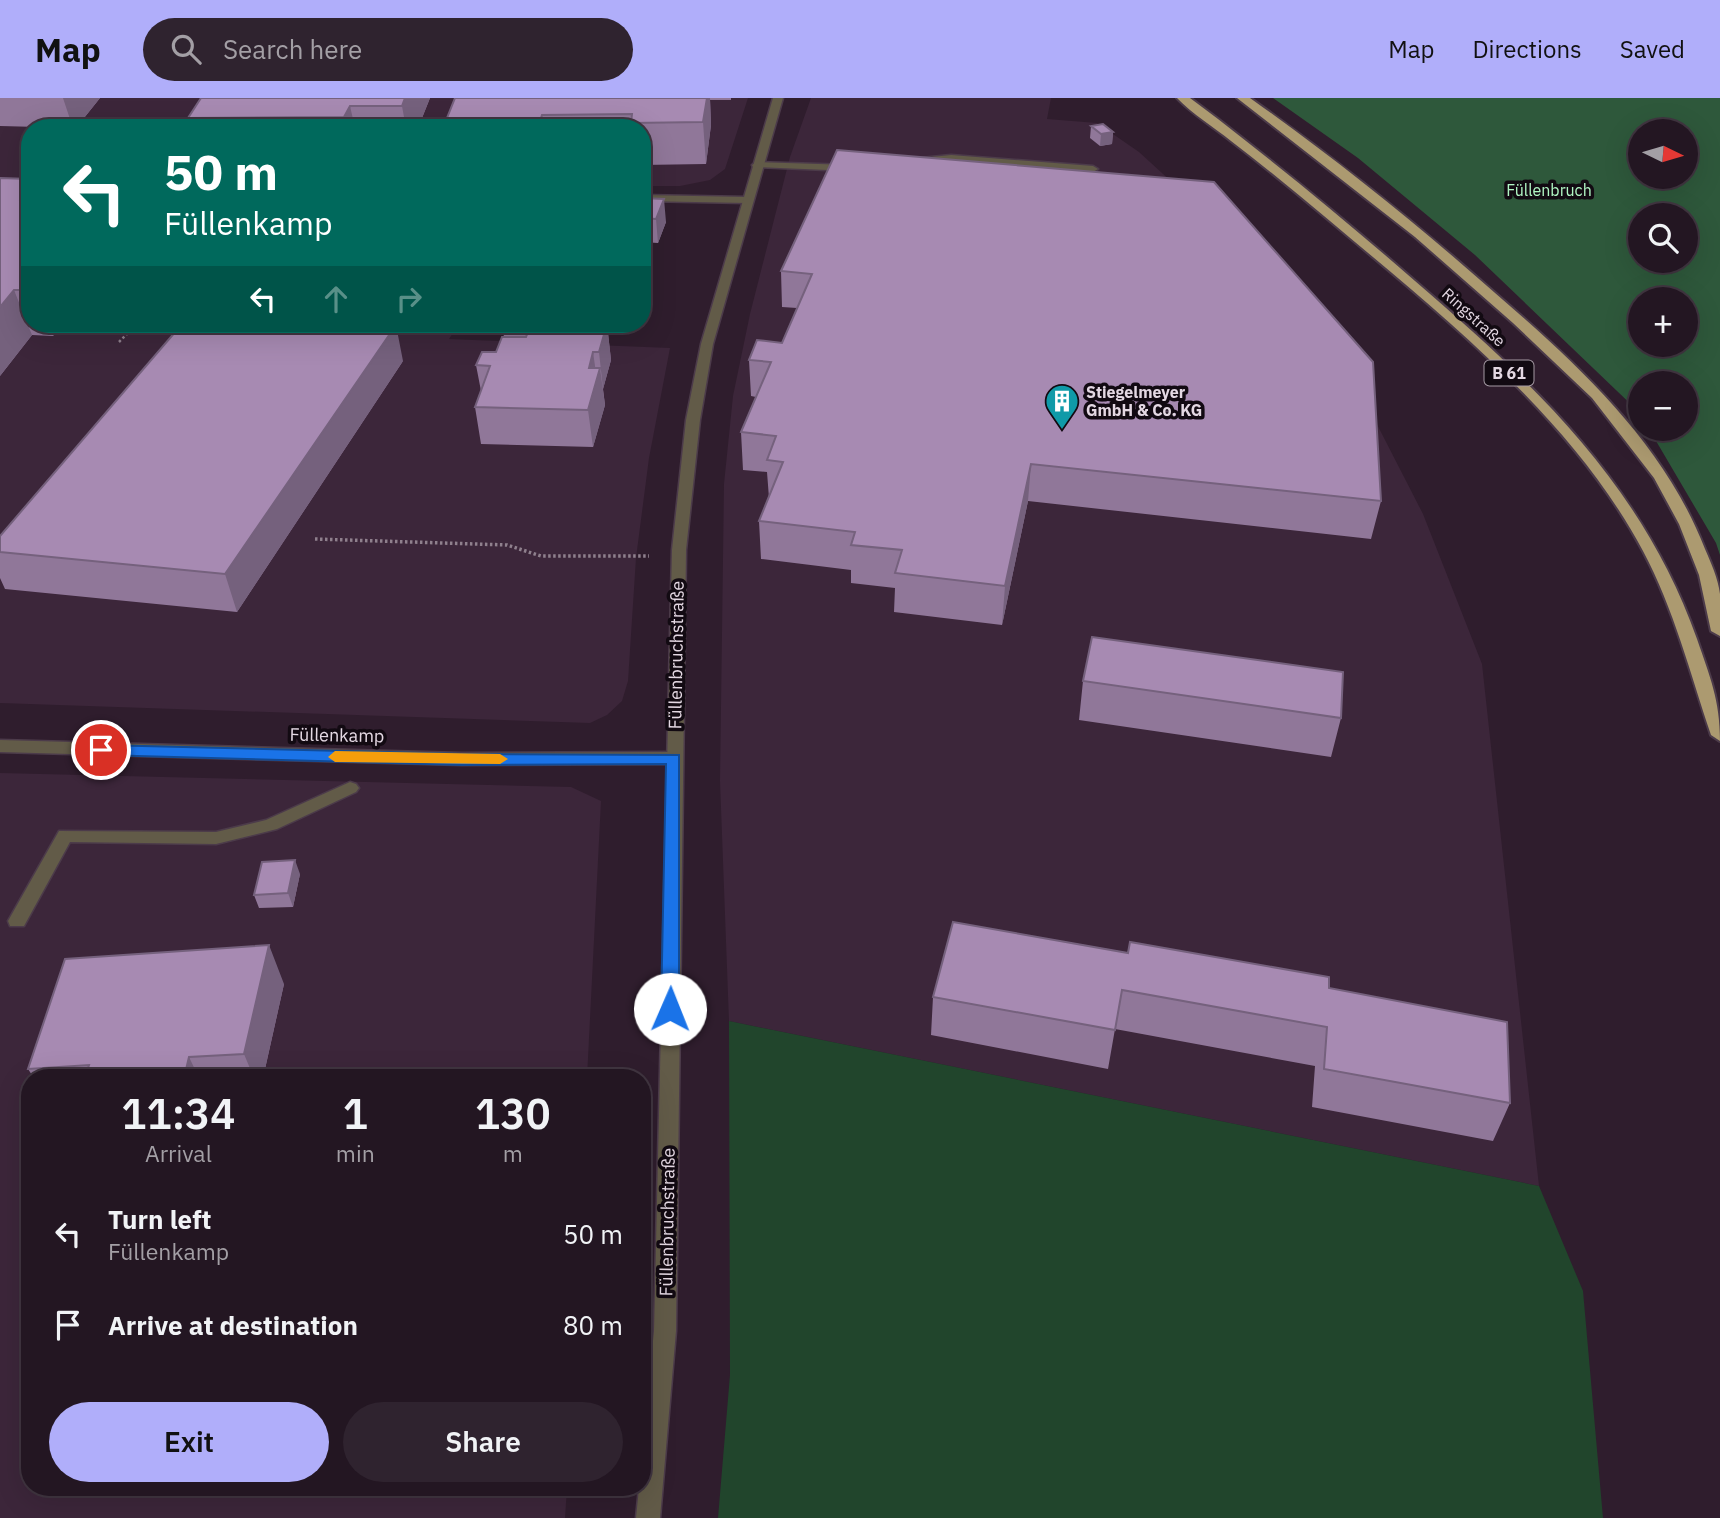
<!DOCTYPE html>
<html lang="en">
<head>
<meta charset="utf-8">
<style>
	:root { --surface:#231622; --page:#2f232f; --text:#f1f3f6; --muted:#a39fa5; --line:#403540; --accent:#b0aefa }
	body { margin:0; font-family:"IBM Plex Sans",sans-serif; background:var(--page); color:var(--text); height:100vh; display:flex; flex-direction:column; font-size:26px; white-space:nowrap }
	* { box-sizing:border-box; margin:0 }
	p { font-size:23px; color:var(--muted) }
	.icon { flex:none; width:38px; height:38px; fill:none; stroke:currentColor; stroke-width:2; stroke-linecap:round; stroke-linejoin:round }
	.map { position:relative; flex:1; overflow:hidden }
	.sheet { position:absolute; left:21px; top:971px; width:630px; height:427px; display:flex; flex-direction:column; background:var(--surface); border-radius:28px; box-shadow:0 7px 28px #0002,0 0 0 2px var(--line) }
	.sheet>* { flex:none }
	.top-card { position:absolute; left:21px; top:21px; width:630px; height:214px; border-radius:28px; box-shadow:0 7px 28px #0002,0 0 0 2px var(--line); background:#00695c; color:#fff; overflow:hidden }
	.needle { width:46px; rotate:95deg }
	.controls { position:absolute; left:1628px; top:21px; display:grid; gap:14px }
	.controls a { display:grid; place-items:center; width:70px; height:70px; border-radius:50%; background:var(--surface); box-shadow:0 7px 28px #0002,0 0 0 2px var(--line); font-size:35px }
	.pin { position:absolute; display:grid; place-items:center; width:60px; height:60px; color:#fff; margin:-30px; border:4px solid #fff; border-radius:50%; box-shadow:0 2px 7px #0007 }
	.me { position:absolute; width:77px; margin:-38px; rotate:1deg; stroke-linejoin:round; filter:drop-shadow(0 0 5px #0008) }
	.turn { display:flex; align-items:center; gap:24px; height:147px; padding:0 28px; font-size:32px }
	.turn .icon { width:91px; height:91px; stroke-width:2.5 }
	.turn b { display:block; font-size:49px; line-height:60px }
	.lanes { display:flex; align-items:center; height:66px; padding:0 28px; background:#0003; justify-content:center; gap:35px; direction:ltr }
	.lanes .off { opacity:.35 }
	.eta { display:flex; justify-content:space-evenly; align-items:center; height:119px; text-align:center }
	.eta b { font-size:42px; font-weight:600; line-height:49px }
	.button { display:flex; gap:14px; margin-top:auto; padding:14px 28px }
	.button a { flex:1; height:80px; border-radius:42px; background:var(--accent); color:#111; font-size:28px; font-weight:600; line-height:80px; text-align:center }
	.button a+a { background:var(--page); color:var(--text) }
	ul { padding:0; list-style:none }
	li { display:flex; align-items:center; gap:21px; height:91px; padding:0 28px }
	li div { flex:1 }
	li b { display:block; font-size:26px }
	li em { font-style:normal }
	header { display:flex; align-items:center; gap:42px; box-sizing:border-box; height:98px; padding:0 35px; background:var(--accent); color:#111 }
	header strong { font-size:33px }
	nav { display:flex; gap:38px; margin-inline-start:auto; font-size:24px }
	.search { width:490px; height:63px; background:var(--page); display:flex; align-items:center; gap:18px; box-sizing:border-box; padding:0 24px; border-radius:38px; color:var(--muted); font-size:26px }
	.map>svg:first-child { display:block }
	.built { fill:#3c263a }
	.green { fill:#21452c }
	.forest { fill:#2e583b; fill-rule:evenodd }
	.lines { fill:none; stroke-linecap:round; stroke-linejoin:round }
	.service-casing { stroke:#4c3b4a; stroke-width:3 }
	.minor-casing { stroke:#4c3b4a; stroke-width:3 }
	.tertiary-casing { stroke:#4c3b4a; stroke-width:3 }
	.trunk-casing { stroke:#4c3b4a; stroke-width:4 }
	.path-far1 { stroke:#8f808d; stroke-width:2.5; stroke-dasharray:2.5 2.5; stroke-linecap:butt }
	.path { stroke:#8f808d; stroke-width:3.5; stroke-dasharray:2.5 2.5; stroke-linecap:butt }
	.service { fill:#625b48; fill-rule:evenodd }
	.minor { fill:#625b48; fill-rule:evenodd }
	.tertiary { fill:#625b48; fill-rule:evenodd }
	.trunk { fill:#ac9a70; fill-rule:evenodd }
	.wall { fill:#907799 }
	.shaded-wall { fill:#75617d }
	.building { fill:#a78ab2; stroke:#75617d; stroke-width:2 }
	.route { fill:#1a73e8; stroke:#114b97; stroke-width:2 }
	.slow { fill:#f59e0b }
	.labels { text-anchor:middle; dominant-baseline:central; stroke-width:7; stroke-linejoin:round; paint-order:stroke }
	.far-park-label { font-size:16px; fill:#b1f7c4; stroke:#120a12 }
	.far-street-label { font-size:16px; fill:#e4d8e3; stroke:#120a12 }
	.shield { fill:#120a12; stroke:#a59aa4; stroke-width:2 }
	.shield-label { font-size:16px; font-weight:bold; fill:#e4d8e3 }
	.far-poi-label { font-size:16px; font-weight:bold; fill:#e4d8e3; stroke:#120a12; text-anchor:start }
	.street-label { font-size:18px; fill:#e4d8e3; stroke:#120a12 }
</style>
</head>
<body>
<header>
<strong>Map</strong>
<div class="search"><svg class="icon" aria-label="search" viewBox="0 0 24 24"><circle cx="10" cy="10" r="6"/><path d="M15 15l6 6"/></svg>Search here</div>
<nav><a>Map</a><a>Directions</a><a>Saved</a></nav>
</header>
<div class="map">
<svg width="1720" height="1420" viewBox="0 0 1720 1420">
	<rect width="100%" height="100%" fill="#2f1d2d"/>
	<path class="built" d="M0 0H748L725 71 710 82 680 88H642V30H30V226H459L449 241 670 250 649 360 636 460 628 583 622 603 607 617 590 625 0 605Z
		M811 0H1051L1047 21 1097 25 1139 54 1209 118 1364 301 1423 416 1482 566 1539 1088 729 923 720 683 724 386 733 298 750 216 790 59Z
		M0 675 571 689 601 703 587 980H30V1390H567L565 1420H0Z"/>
	<path class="green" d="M729 923 1539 1088 1583 1193 1603 1420H718L730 1277Z"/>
	<path class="forest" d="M1273 0H1720V457L1716 445 1649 331H1685V285H1640V315L1475 157 1358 60ZM1640 33H1685V79H1640ZM1640 117H1685V163H1640ZM1640 201H1685V247H1640Z"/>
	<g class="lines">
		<defs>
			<path id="service" d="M951 57 1093 68 1098 71 1093 74 951 63 921 66 916 63 921 60Z
				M757 64 851 67 856 70 851 73 753 69 752 67Z
				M350 684 356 686 359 690 356 694 277 731 216 746 70 744 24 828H10L8 823 59 733 216 734 266 722Z"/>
			<path id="minor" d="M642 97 747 99 753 102 747 105 642 103Z
				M0 642 462 655 673 654 681 660 673 666 462 667 0 654Z"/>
			<path id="tertiary" d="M773 0H783L713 246 700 322 686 452 676 1233 660 1420H636L639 1390H642V1351L654 1233 672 452 686 322 701 246Z"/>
			<path id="trunk" d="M1177 0H1190L1218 21C1285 73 1351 127 1415 183 1535 286 1643 388 1697 541 1710 579 1720 602 1720 643L1711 637C1690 575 1674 511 1643 453 1572 320 1444 219 1330 123 1298 96 1265 69 1231 43 1214 29 1192 16 1177 0Z
				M1237 0H1250C1330 57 1406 117 1479 181 1568 258 1661 338 1705 451 1711 465 1718 480 1720 496 1720 510 1720 525 1720 538L1711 533 1699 477 1679 426 1654 380 1592 300 1513 225 1415 139Z"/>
		</defs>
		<use href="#service" class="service-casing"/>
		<use href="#minor" class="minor-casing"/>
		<use href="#tertiary" class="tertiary-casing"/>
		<use href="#trunk" class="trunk-casing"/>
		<path class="path-far1" d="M119 244 135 228 184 227"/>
		<path class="path" d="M315 441 507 447 541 458H649"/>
		<use href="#service" class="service"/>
		<use href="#minor" class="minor"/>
		<use href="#tertiary" class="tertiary"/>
		<use href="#trunk" class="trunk"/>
	</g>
	<path class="wall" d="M0 0H100L76 30 0 28Z
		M430 0 418 30H191L188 20Z
		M455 0H731V2H710L711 27 706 66 642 67V30H443Z
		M1091 28 1113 34 1112 46 1100 48 1090 40Z
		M837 52 1381 403 1371 441 1028 403 1002 527 894 514 895 490 851 485V472L761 461 759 423 769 400 767 374 743 372 741 334 756 299 751 298 749 262 782 245 797 210 782 209 781 173Z
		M30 81V226H62L53 238 32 237 0 278Z
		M642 100 666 124 658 145 642 144Z
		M503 226H624L620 236 608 235 611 262 603 291 605 307 593 349 481 346 475 309 481 293 476 267 496 254 504 239 502 228Z
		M403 263 237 514 5 491 0 480V438Z
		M1083 583 1341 620 1331 659 1079 622Z
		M300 776 293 809 259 810 254 797Z
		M953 824 1329 890 1510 1005 1493 1043 1312 1009 1315 968 1115 931 1108 971 931 937 933 899Z
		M284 886 263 980H34L28 971Z"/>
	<path class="shaded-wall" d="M63 0H100L76 30H73Z
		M405 0H430L418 30H406L402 8Z
		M707 0H710L711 27 706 66 703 24Z
		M350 8 355 30H347L344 19Z
		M542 17 543 30H538Z
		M1113 34 1112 46 1100 48 1101 36Z
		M30 92V128L21 102Z
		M664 101 666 124 658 145 656 121Z
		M645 147 647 171 642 182V153Z
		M14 192 32 237 0 278V209Z
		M49 226H62L53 238Z
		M607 226 611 262 603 291 599 254Z
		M619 226H624L620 236Z
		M396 227 403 263 237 514 225 476Z
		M593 254 597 282 600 270 605 307 593 349 588 312 589 270Z
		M1031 366 1028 403 1002 527 1005 488Z
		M295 762 300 776 293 809 288 795Z
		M269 847 284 886 263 980H254L244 956Z
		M189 959 199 980H184Z"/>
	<path class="building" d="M201 0H405L402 8H350L344 19 188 20Z
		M455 0H707L703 24 631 25 632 16 542 17 538 30H443Z
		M1103 26 1113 34 1101 36 1091 28Z
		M837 52 1214 84 1373 264 1381 403 1031 366 1005 488 895 475 902 452 851 447 855 434 759 423 783 364 767 362 776 338 741 334 771 264 749 262 757 242 782 245 812 176 781 173Z
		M0 80 30 81V92L21 102H30V173L26 178H30V192H14L0 209Z
		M642 100 664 101 656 121 642 120Z
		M182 226 396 227 225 476 0 454V438Z
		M503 226H531L529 230 502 228Z
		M531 226H607L599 254H593L589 270H600L588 312 475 309 490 268 476 267 482 254H496L502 239H526Z
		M1092 539 1343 574 1341 620 1083 583Z
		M295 762 288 795 254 797 262 764Z
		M953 824 1128 855 1130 844 1329 879V890L1507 924 1510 1005 1324 971 1327 929 1122 892 1115 932 933 899Z
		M269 847 244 956 189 959 184 980H85L89 967 28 971 65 861Z"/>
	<path class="route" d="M101 647 462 656 679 657V911L670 918 661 911 666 666 462 667 101 657 93 652Z"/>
	<path class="slow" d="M335 653 500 656 508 661 500 666 335 664 328 659Z"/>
	<defs>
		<symbol id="building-pin" viewBox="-11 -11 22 30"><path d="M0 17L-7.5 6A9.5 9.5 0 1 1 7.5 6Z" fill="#0f9aa8" stroke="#120a12"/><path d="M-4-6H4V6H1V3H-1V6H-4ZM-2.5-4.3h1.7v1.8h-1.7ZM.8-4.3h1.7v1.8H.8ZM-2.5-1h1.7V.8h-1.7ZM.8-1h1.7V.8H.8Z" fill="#fff"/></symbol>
	</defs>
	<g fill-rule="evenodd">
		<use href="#building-pin" x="1043" y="284" width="38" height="52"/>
	</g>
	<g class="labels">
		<g class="far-park-label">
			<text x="1549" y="92">Füllenbruch</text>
		</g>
		<g class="far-street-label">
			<text transform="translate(1474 219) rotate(42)">Ringstraße</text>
		</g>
		<rect class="shield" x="1484.5" y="262.5" width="49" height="25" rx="5"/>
		<g class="shield-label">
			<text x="1509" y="275">B 61</text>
		</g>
		<g class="far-poi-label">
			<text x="1086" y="294">Stiegelmeyer<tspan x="1086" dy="18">GmbH &amp; Co. KG</tspan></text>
		</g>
		<g class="street-label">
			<text transform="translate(676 557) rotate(-89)">Füllenbruchstraße</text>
			<text transform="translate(337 637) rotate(1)">Füllenkamp</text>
			<text transform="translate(667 1124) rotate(-89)">Füllenbruchstraße</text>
		</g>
	</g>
</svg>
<div class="controls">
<a><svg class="needle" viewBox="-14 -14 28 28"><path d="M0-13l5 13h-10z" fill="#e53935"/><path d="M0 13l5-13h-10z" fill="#a39fa5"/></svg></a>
<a><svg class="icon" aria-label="search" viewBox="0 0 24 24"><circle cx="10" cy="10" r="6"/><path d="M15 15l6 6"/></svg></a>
<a>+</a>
<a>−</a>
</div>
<div class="pin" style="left:101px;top:652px;background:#d93025"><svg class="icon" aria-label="arrive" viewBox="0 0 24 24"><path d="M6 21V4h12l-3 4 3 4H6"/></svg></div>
<svg class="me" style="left:670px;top:911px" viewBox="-20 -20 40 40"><circle r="19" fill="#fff"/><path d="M0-13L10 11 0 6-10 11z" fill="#1a73e8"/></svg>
<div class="top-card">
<div class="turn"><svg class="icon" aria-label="left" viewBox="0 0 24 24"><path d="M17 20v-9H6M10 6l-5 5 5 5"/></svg><div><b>50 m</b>Füllenkamp</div></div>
<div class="lanes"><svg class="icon" aria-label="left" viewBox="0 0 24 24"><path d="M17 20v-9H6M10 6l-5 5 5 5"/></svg><svg class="icon off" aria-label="ahead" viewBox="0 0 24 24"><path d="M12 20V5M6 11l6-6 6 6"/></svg><svg class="icon off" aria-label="right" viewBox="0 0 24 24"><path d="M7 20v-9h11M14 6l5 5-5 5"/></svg></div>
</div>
<section class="sheet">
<div class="eta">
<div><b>11:34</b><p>Arrival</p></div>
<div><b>1</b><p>min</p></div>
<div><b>130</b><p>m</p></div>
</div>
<ul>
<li><svg class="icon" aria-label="left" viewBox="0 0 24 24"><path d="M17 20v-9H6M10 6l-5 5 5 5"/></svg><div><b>Turn left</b><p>Füllenkamp</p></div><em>50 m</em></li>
<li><svg class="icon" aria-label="arrive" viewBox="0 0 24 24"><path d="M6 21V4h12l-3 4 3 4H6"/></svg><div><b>Arrive at destination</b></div><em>80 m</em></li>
</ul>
<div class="button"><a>Exit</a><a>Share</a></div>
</section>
</div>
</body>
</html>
